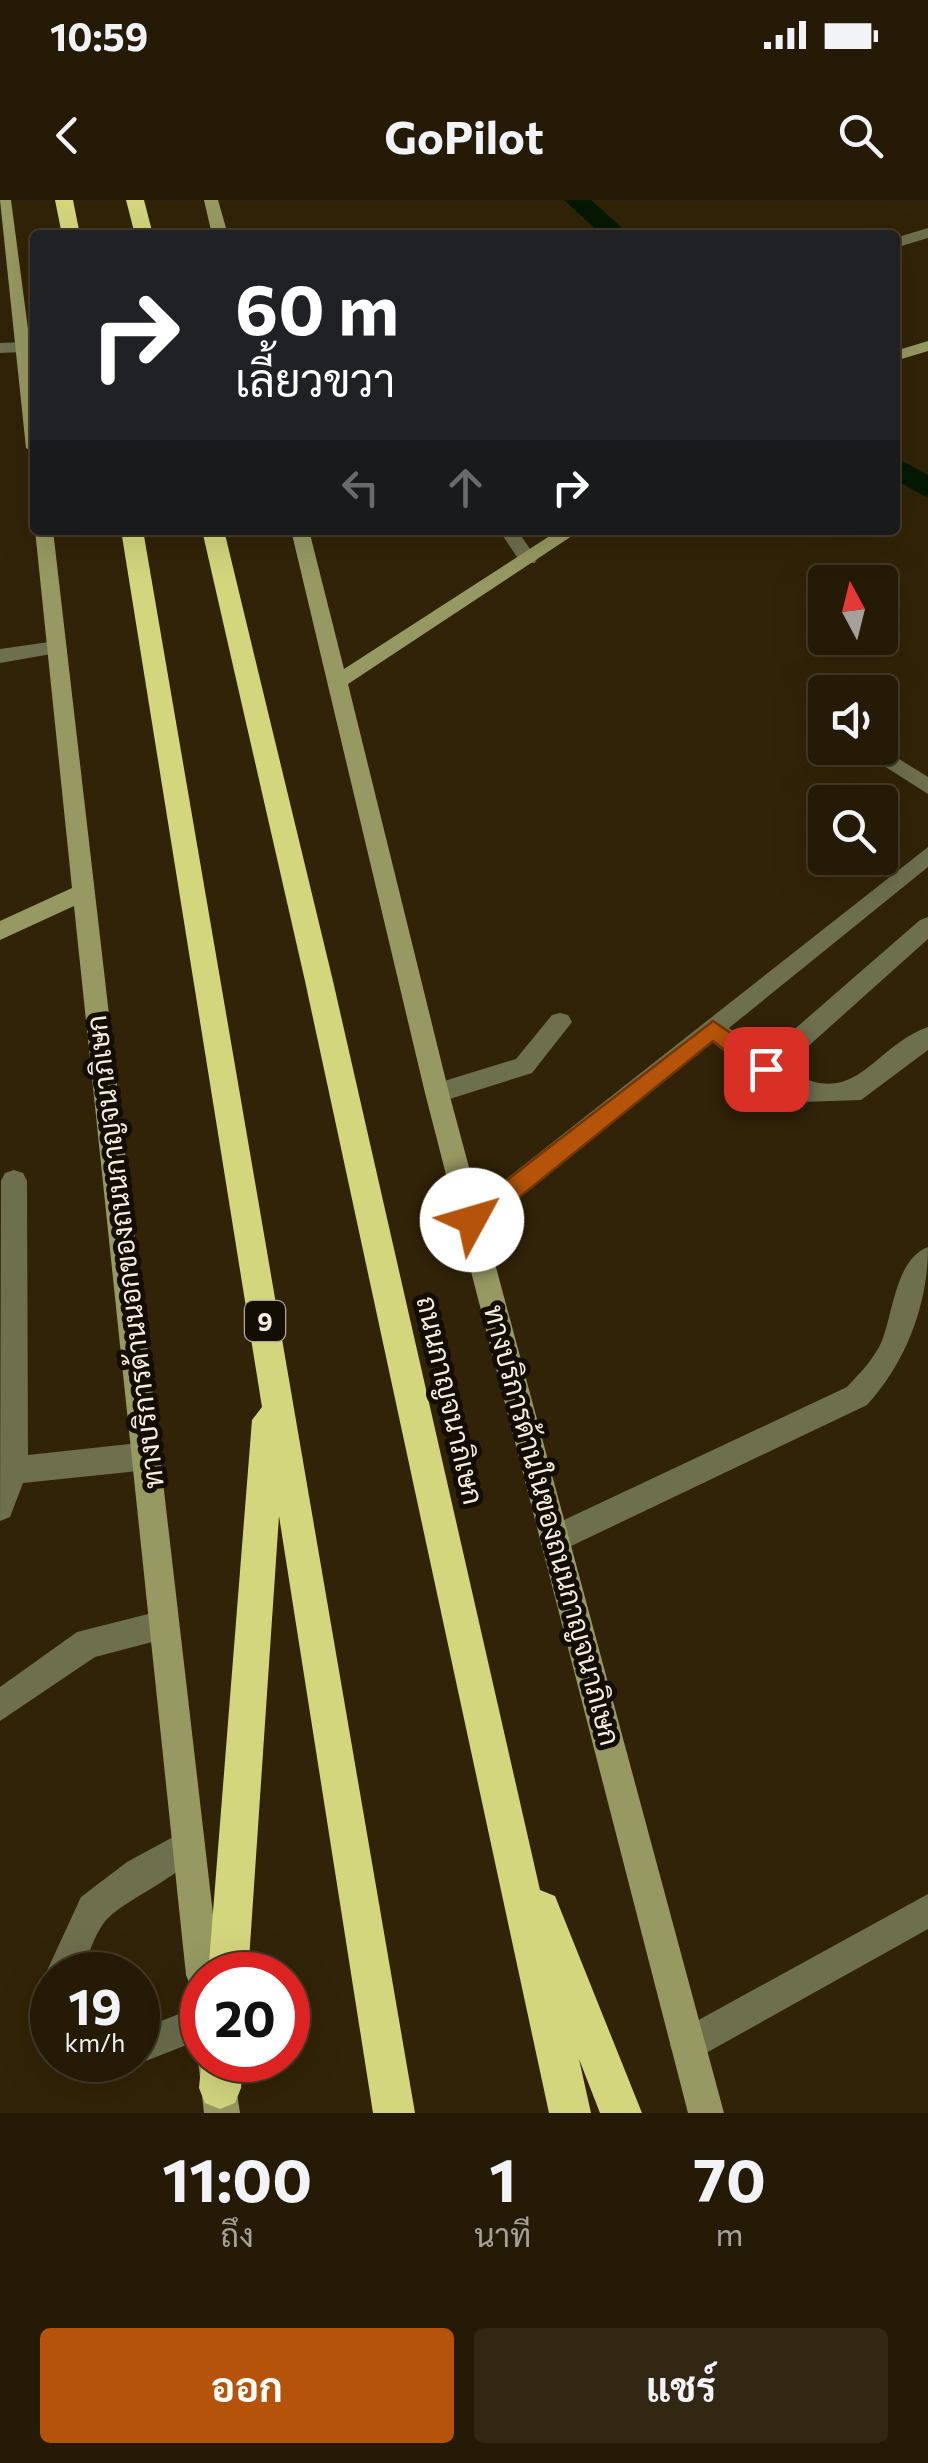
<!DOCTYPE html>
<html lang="th">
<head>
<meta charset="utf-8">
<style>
	:root { --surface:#251a05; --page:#312713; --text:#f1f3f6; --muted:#a3a19a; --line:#423827; --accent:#b45309 }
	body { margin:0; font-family:Commissioner,Sarabun,sans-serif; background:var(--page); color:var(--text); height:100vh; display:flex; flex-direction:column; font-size:38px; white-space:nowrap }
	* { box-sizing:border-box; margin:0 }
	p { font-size:32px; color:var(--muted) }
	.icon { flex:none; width:55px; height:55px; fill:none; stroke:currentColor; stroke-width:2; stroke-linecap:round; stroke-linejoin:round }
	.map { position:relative; height:1913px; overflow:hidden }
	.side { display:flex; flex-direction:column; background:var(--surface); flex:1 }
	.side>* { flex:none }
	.top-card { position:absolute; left:30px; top:30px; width:870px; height:305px; border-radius:10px; box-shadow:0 10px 40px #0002,0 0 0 2px var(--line); background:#202124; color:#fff; overflow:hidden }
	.needle { width:65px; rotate:353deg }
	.fabs { position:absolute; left:808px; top:365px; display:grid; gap:20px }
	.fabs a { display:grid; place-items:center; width:90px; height:90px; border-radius:10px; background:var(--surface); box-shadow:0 10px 40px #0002,0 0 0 2px var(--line); font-size:50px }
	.speed { position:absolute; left:30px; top:1752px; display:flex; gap:20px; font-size:50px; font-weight:700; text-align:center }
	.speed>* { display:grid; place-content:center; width:130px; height:130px; border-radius:50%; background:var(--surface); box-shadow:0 10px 40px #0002,0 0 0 2px var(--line); line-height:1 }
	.speed small { font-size:25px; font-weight:400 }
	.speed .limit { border:15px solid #d22; background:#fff; color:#111 }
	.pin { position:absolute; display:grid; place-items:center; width:85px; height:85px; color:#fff; margin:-42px; border-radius:20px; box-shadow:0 5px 15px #0006 }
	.me { position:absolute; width:110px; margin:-55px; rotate:51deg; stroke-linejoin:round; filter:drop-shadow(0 0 8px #0008) }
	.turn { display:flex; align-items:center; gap:35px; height:210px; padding:0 40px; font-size:45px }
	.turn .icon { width:130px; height:130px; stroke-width:2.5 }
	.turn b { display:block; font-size:70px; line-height:85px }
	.lanes { display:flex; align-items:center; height:95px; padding:0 40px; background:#0003; justify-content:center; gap:50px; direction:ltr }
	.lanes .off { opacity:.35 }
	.eta { display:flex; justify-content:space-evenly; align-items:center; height:170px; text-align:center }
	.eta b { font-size:60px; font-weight:700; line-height:70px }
	.button { display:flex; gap:20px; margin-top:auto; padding:20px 40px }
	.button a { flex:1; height:115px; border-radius:10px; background:var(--accent); color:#fff; font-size:40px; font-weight:700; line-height:115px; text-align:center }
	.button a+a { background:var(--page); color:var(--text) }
	.status { display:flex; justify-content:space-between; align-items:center; height:70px; padding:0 50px; background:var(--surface); direction:ltr }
	.status svg { height:28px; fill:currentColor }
	header { display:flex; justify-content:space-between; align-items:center; height:130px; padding:0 40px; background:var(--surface); font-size:45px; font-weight:700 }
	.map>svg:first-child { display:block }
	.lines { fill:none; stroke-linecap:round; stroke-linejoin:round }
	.canal { fill:#051902; fill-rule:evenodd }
	.lane { fill:#6d6f4d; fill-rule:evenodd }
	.street { fill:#6d6f4d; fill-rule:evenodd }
	.secondary { fill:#969961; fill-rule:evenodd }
	.highway { fill:#d3d67d; fill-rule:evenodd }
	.route { fill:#b45309; stroke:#753606; stroke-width:2.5 }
	.labels { text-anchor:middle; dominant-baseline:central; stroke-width:10; stroke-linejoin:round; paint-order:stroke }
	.shield { fill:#140d04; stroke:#b2aa9c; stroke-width:2.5 }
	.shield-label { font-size:25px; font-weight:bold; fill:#f6eddd }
	.street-label { font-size:28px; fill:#f6eddd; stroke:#140d04 }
</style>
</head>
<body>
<div class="status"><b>10:59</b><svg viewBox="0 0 49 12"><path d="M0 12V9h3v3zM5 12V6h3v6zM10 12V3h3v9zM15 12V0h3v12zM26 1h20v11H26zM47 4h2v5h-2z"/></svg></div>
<header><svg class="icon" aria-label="back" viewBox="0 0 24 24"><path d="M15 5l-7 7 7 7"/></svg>GoPilot<svg class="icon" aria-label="search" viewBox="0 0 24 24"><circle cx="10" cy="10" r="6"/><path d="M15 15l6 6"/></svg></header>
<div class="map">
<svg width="928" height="1913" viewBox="0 0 928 1913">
	<rect width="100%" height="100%" fill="#312307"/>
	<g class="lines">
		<path class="canal" d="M564 0H591L630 35H602Z
			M895 257 928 275V298L895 280Z"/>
		<path class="lane" d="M499 330H517L537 359 535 363H521Z
			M56 441 63 442V452L0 463V449Z
			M880 547 928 577V594L856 548Z
			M928 647V667L729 828 766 854 920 720 928 717V739L785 867C854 915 871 847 928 827V850L861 900 802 902 757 876 712 842 482 1028 473 1031 464 1028 460 1020 464 1012Z
			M560 813 568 815 572 822 532 873 437 903 428 900 425 893 428 886 516 859 552 815Z
			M14 970 23 973 27 981 28 1255 148 1242 158 1246 162 1256 158 1266 148 1270 23 1283 10 1317 0 1321 1 981 5 973Z
			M186 1630 197 1635 202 1646C192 1671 131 1696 108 1718 95 1731 88 1758 80 1775H52L50 1787 45 1775 81 1697 127 1662Z
			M202 1805V1839L138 1864 128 1860H138V1830Z"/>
		<path class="street" d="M928 28V38L895 48V38Z
			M0 143 24 142 32 147 24 152 0 153Z
			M928 1047C928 1105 906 1162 867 1205L567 1348 557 1352 547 1348 542 1338 547 1328 847 1187C860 1173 873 1160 881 1143 893 1116 895 1059 928 1047Z
			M164 1410 175 1414 179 1425 175 1436 95 1457 0 1521V1487L77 1432Z
			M928 1694V1729L699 1857 687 1862 675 1857 670 1845 675 1833Z"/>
		<path class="secondary" d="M0 0H11L35 182V253L26 248Z
			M204 0H218L228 35H212Z
			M928 141V151L895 161V151Z
			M35 330H53L220 1775H202V1792L191 1787 186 1775 74 706 0 740V721L72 688Z
			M291 330H309L344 469 559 330H581L348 484 449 893 724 1913H688L425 893Z
			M202 1848V1860H232L240 1913H204L198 1860Z"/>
		<path class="highway" d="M55 0H73L80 35H62Z
			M126 0H144L153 35H135Z
			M121 330H143L415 1913H373L279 1316 248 1775H208L252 1220 262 1207Z
			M202 330H224L333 781 540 1690 555 1696 642 1913H600L579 1859 591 1913H549L305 781Z
			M202 1857V1860H243L241 1888 235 1903 220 1909 205 1903 199 1888Z"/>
	</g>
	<path class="route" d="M713 821 773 862 776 869 773 875H758L713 841 481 1028H464L461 1020 464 1013Z"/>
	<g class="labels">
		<rect class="shield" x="245" y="1101" width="40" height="40" rx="8"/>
		<g class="shield-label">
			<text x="265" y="1121">9</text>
		</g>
		<g class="street-label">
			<text transform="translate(124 1052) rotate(-97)">ทางบริการด้านนอกของถนนกาญจนาภิเษก</text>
			<text transform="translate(451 1200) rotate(77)">ถนนกาญจนาภิเษก</text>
			<text transform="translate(553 1325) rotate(75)">ทางบริการด้านในของถนนกาญจนาภิเษก</text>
		</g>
	</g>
</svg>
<div class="fabs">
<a><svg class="needle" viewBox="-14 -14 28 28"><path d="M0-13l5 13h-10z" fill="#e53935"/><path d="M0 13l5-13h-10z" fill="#a3a19a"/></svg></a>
<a><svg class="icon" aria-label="sound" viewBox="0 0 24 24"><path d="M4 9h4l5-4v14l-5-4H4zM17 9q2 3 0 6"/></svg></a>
<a><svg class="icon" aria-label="search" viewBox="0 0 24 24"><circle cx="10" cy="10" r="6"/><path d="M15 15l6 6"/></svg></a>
</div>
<div class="speed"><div>19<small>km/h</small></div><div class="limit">20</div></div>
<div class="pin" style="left:766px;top:869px;background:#d93025"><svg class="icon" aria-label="arrive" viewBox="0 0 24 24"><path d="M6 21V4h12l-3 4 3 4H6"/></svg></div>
<svg class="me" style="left:472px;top:1020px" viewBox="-20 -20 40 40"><circle r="19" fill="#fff"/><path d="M0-13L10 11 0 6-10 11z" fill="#b45309"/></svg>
<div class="top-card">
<div class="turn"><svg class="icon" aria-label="right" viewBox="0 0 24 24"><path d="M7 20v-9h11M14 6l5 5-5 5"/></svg><div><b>60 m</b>เลี้ยวขวา</div></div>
<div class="lanes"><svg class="icon off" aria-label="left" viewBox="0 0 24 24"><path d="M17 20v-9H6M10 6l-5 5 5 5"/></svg><svg class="icon off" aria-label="ahead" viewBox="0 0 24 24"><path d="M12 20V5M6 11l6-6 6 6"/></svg><svg class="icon" aria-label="right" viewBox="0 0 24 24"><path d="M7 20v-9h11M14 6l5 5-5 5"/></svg></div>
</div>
</div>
<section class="side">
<div class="eta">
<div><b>11:00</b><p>ถึง</p></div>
<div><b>1</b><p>นาที</p></div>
<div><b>70</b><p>m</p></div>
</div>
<div class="button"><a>ออก</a><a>แชร์</a></div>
</section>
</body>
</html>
